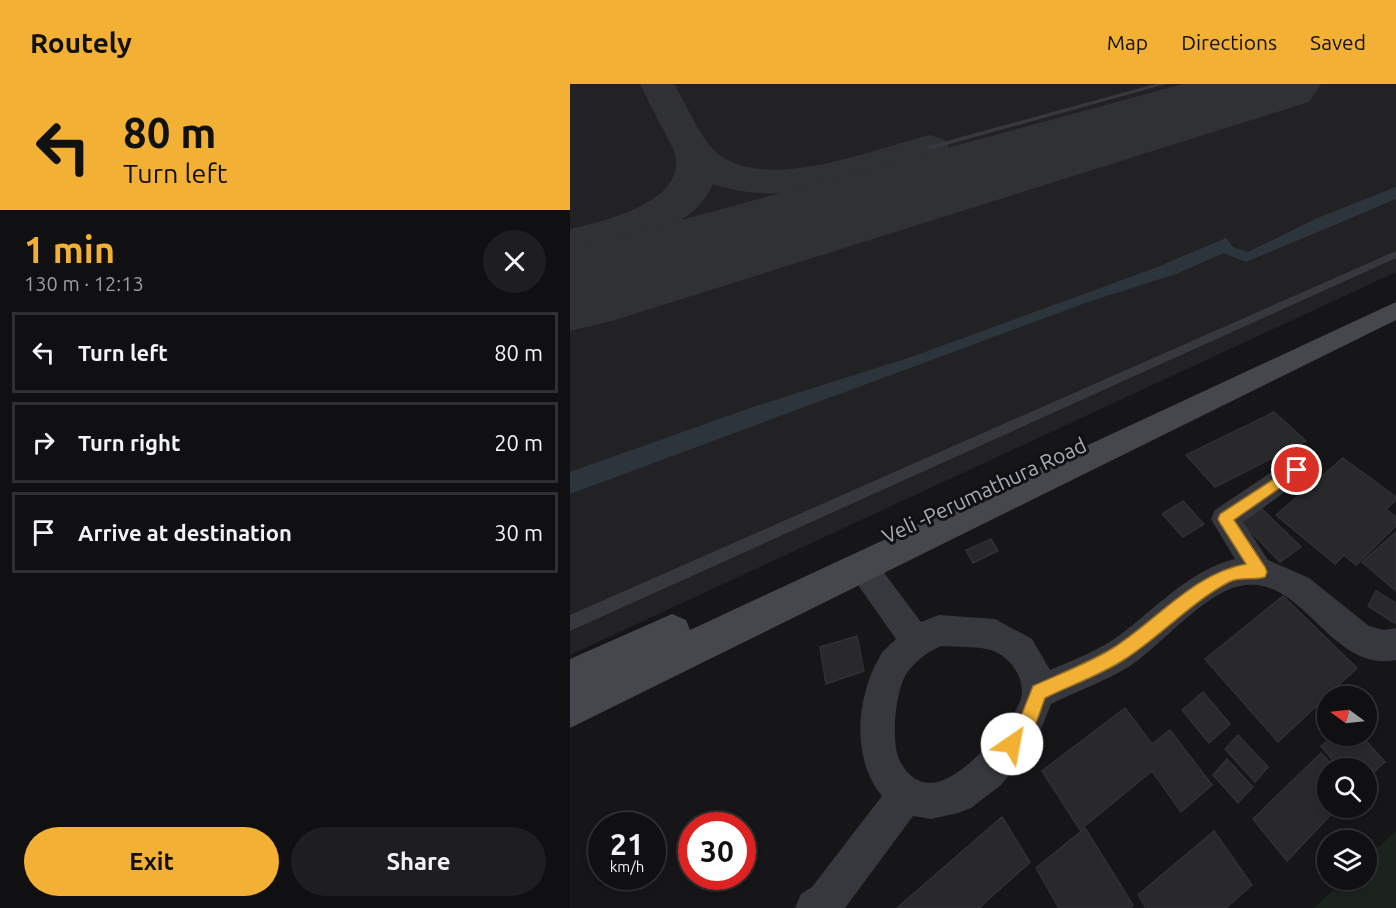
<!DOCTYPE html>
<html lang="en">
<head>
<meta charset="utf-8">
<style>
	:root { --surface:#101012; --page:#1e1e20; --text:#f1f3f6; --muted:#9c9d9f; --line:#303032; --accent:#f2b134 }
	body { margin:0; font-family:Ubuntu,sans-serif; background:var(--page); color:var(--text); height:100vh; display:flex; flex-direction:column; font-size:22px; white-space:nowrap }
	* { box-sizing:border-box; margin:0 }
	p { font-size:20px; color:var(--muted) }
	.icon { flex:none; width:33px; height:33px; fill:none; stroke:currentColor; stroke-width:2; stroke-linecap:round; stroke-linejoin:round }
	.map { position:relative; flex:1; overflow:hidden }
	.details { display:flex; flex-direction:column; background:var(--surface); width:570px }
	.details>* { flex:none }
	.guide { background:#f2b134; color:#111; overflow:hidden }
	.needle { width:39px; rotate:285deg }
	.controls { position:absolute; left:747px; top:602px; display:grid; gap:12px }
	.controls a { display:grid; place-items:center; width:60px; height:60px; border-radius:50%; background:var(--surface); box-shadow:0 3px 9px #0003,0 0 0 2px var(--line); font-size:30px }
	.speed { position:absolute; left:18px; top:728px; display:flex; gap:12px; font-size:30px; font-weight:700; text-align:center }
	.speed>* { display:grid; place-content:center; width:78px; height:78px; border-radius:50%; background:var(--surface); box-shadow:0 3px 9px #0003,0 0 0 2px var(--line); line-height:1 }
	.speed small { font-size:15px; font-weight:400 }
	.speed .limit { border:9px solid #d22; background:#fff; color:#111 }
	.pin { position:absolute; display:grid; place-items:center; width:51px; height:51px; color:#fff; margin:-26px; border:3px solid #fff; border-radius:50%; box-shadow:0 2px 6px #0007 }
	.me { position:absolute; width:66px; margin:-33px; rotate:33deg; stroke-linejoin:round; filter:drop-shadow(0 0 4px #0008) }
	.turn { display:flex; align-items:center; gap:21px; height:126px; padding:0 24px; font-size:27px }
	.turn .icon { width:78px; height:78px; stroke-width:2.5 }
	.turn b { display:block; font-size:42px; line-height:51px }
	.round { display:grid; place-items:center; flex:none; width:63px; height:63px; border-radius:32px; background:var(--page) }
	.headline { display:flex; align-items:center; justify-content:space-between; height:102px; padding:0 24px }
	h1 { font-size:36px; font-weight:600; line-height:45px; color:var(--accent) }
	.primary-button { display:flex; gap:12px; margin-top:auto; padding:12px 24px }
	.primary-button a { flex:1; height:69px; border-radius:36px; background:var(--accent); color:#111; font-size:24px; font-weight:600; line-height:69px; text-align:center }
	.primary-button a+a { background:var(--page); color:var(--text) }
	ul { padding:0; list-style:none }
	li { display:flex; align-items:center; gap:18px; height:81px; margin:0 12px 9px; padding:0 12px; border:3px solid var(--line); border-radius:0px }
	li div { flex:1 }
	li b { display:block; font-size:22px }
	li em { font-style:normal }
	header { display:flex; align-items:center; gap:36px; box-sizing:border-box; height:84px; padding:0 30px; background:var(--accent); color:#111 }
	header strong { font-size:28px }
	nav { display:flex; gap:33px; margin-inline-start:auto; font-size:21px }
	main { display:flex; flex:1; min-height:0 }
	.map>svg:first-child { display:block }
	.built { fill:#222225 }
	.green { fill:#1c231d }
	.water { fill:#2c353c }
	.lines { fill:none; stroke-linecap:round; stroke-linejoin:round }
	.taxiway { fill:#303135; fill-rule:evenodd }
	.runway { fill:#303135; fill-rule:evenodd }
	.building { fill:#29292c; stroke:#303034; stroke-width:1.5 }
	.lane { fill:#37383d; fill-rule:evenodd }
	.street { fill:#37383d; fill-rule:evenodd }
	.secondary { fill:#45474d; fill-rule:evenodd }
	.route { fill:#f2b134; stroke:#9d7322; stroke-width:1.5 }
	.labels { text-anchor:middle; dominant-baseline:central; stroke-width:6; stroke-linejoin:round; paint-order:stroke }
	.street-label { font-size:21px; fill:#a8adb8; stroke:#111113 }
</style>
</head>
<body>
<header>
<strong>Routely</strong>
<nav><a>Map</a><a>Directions</a><a>Saved</a></nav>
</header>
<main>
<section class="details">
<div class="guide">
<div class="turn"><svg class="icon" aria-label="left" viewBox="0 0 24 24"><path d="M17 20v-9H6M10 6l-5 5 5 5"/></svg><div><b>80 m</b>Turn left</div></div>
</div>
<div class="headline"><div><h1>1 min</h1><p>130 m · 12:13</p></div><a class="round"><svg class="icon" aria-label="close" viewBox="0 0 24 24"><path d="M6 6l12 12M18 6L6 18"/></svg></a></div>
<ul>
<li><svg class="icon" aria-label="left" viewBox="0 0 24 24"><path d="M17 20v-9H6M10 6l-5 5 5 5"/></svg><div><b>Turn left</b></div><em>80 m</em></li>
<li><svg class="icon" aria-label="right" viewBox="0 0 24 24"><path d="M7 20v-9h11M14 6l5 5-5 5"/></svg><div><b>Turn right</b></div><em>20 m</em></li>
<li><svg class="icon" aria-label="arrive" viewBox="0 0 24 24"><path d="M6 21V4h12l-3 4 3 4H6"/></svg><div><b>Arrive at destination</b></div><em>30 m</em></li>
</ul>
<div class="primary-button"><a>Exit</a><a>Share</a></div>
</section>
<div class="map">
<svg width="826" height="824" viewBox="0 0 826 824">
	<rect width="100%" height="100%" fill="#161618"/>
	<path class="built" d="M0 0H826V188L0 571Z"/>
	<path class="green" d="M826 747V824H744L775 795H796L797 774Z"/>
	<path class="water" d="M826 103V115L676 178 654 169 606 190 518 218 0 410V388L180 324 341 273 585 184 656 154 663 163 678 168 745 135Z"/>
	<g class="lines">
		<path class="taxiway" d="M70 0H104C115 18 128 48 141 63 187 114 303 65 359 51L373 55 379 63 373 71C299 93 219 126 143 100 121 151 48 161 0 173V145C34 137 117 118 105 70 103 63 98 56 95 49 86 33 78 16 70 0Z"/>
		<path class="runway" d="M613 0H751L739 18 45 236 0 247V166Z"/>
	</g>
	<path class="building" d="M704 328 736 357 645 403 616 371Z
		M773 374 826 413V416L816 425 826 433V442L786 481 774 471 765 480 706 431Z
		M613 417 634 440 613 453 592 430Z
		M686 419 731 463 710 478 665 432Z
		M826 448V507L792 478Z
		M421 455 428 467 403 479 396 466Z
		M806 507 826 519V540L798 522Z
		M713 512 787 584 708 658 635 575Z
		M287 552 294 587 256 600 250 563Z
		M633 608 660 640 639 659 612 626Z
		M555 624 582 660 600 646 642 701 611 728 582 687 510 746 472 687Z
		M668 651 698 683 685 698 655 665Z
		M764 651H791L815 678 796 695V684H769L751 662Z
		M751 669 765 684H758V723H768L717 777 683 735Z
		M657 675 683 703 668 719 643 691Z
		M432 733 460 778 409 824H327Z
		M515 744 563 821 560 824H489L466 784Z
		M644 747 682 801 656 824H576L568 811Z"/>
	<g class="lines">
		<path class="lane" d="M585 0H596L362 65 355 63Z
			M826 167V174L0 547V531Z"/>
		<path class="street" d="M727 374 736 377 740 385 736 393 673 438 698 476 739 494 799 542 814 546 826 544V576C762 589 735 495 676 501 638 504 592 561 560 582 536 597 507 607 481 620L466 658 431 701 401 724 388 729 361 735 343 732 275 824H225L231 810 242 803 312 712C281 675 286 613 310 572 313 566 321 560 326 555L283 494 278 484 283 474 293 471 303 474 351 538 369 531 425 535 462 555 480 586C504 576 529 566 550 551 586 524 620 486 665 475L641 435 645 426 718 377ZM371 562C386 563 406 562 421 566 437 571 452 589 452 607 452 624 435 641 425 653 403 678 358 726 331 679 320 661 325 613 334 594 341 580 357 568 371 562Z"/>
		<path class="secondary" d="M826 218V236L0 644V575L102 530 116 536 120 546Z"/>
	</g>
	<path class="route" d="M727 380 731 382 733 386 731 389 664 436 695 483 697 488 695 493C683 497 671 492 659 498 620 519 591 552 555 575 531 591 501 601 475 614 468 632 462 660 442 669L436 666 433 660 448 640 463 602C489 590 519 579 543 564 586 537 624 489 676 480L650 439 648 435 650 430Z"/>
	<g class="labels">
		<g class="street-label">
			<text transform="translate(414 406) rotate(-25)">Veli -Perumathura Road</text>
		</g>
	</g>
</svg>
<div class="controls">
<a><svg class="needle" viewBox="-14 -14 28 28"><path d="M0-13l5 13h-10z" fill="#e53935"/><path d="M0 13l5-13h-10z" fill="#9c9d9f"/></svg></a>
<a><svg class="icon" aria-label="search" viewBox="0 0 24 24"><circle cx="10" cy="10" r="6"/><path d="M15 15l6 6"/></svg></a>
<a><svg class="icon" aria-label="layers" viewBox="0 0 24 24"><path d="M12 4l9 5-9 5-9-5zM3 14l9 5 9-5"/></svg></a>
</div>
<div class="speed"><div>21<small>km/h</small></div><div class="limit">30</div></div>
<div class="pin" style="left:727px;top:386px;background:#d93025"><svg class="icon" aria-label="arrive" viewBox="0 0 24 24"><path d="M6 21V4h12l-3 4 3 4H6"/></svg></div>
<svg class="me" style="left:442px;top:660px" viewBox="-20 -20 40 40"><circle r="19" fill="#fff"/><path d="M0-13L10 11 0 6-10 11z" fill="#f2b134"/></svg>
</div>
</main>
</body>
</html>
